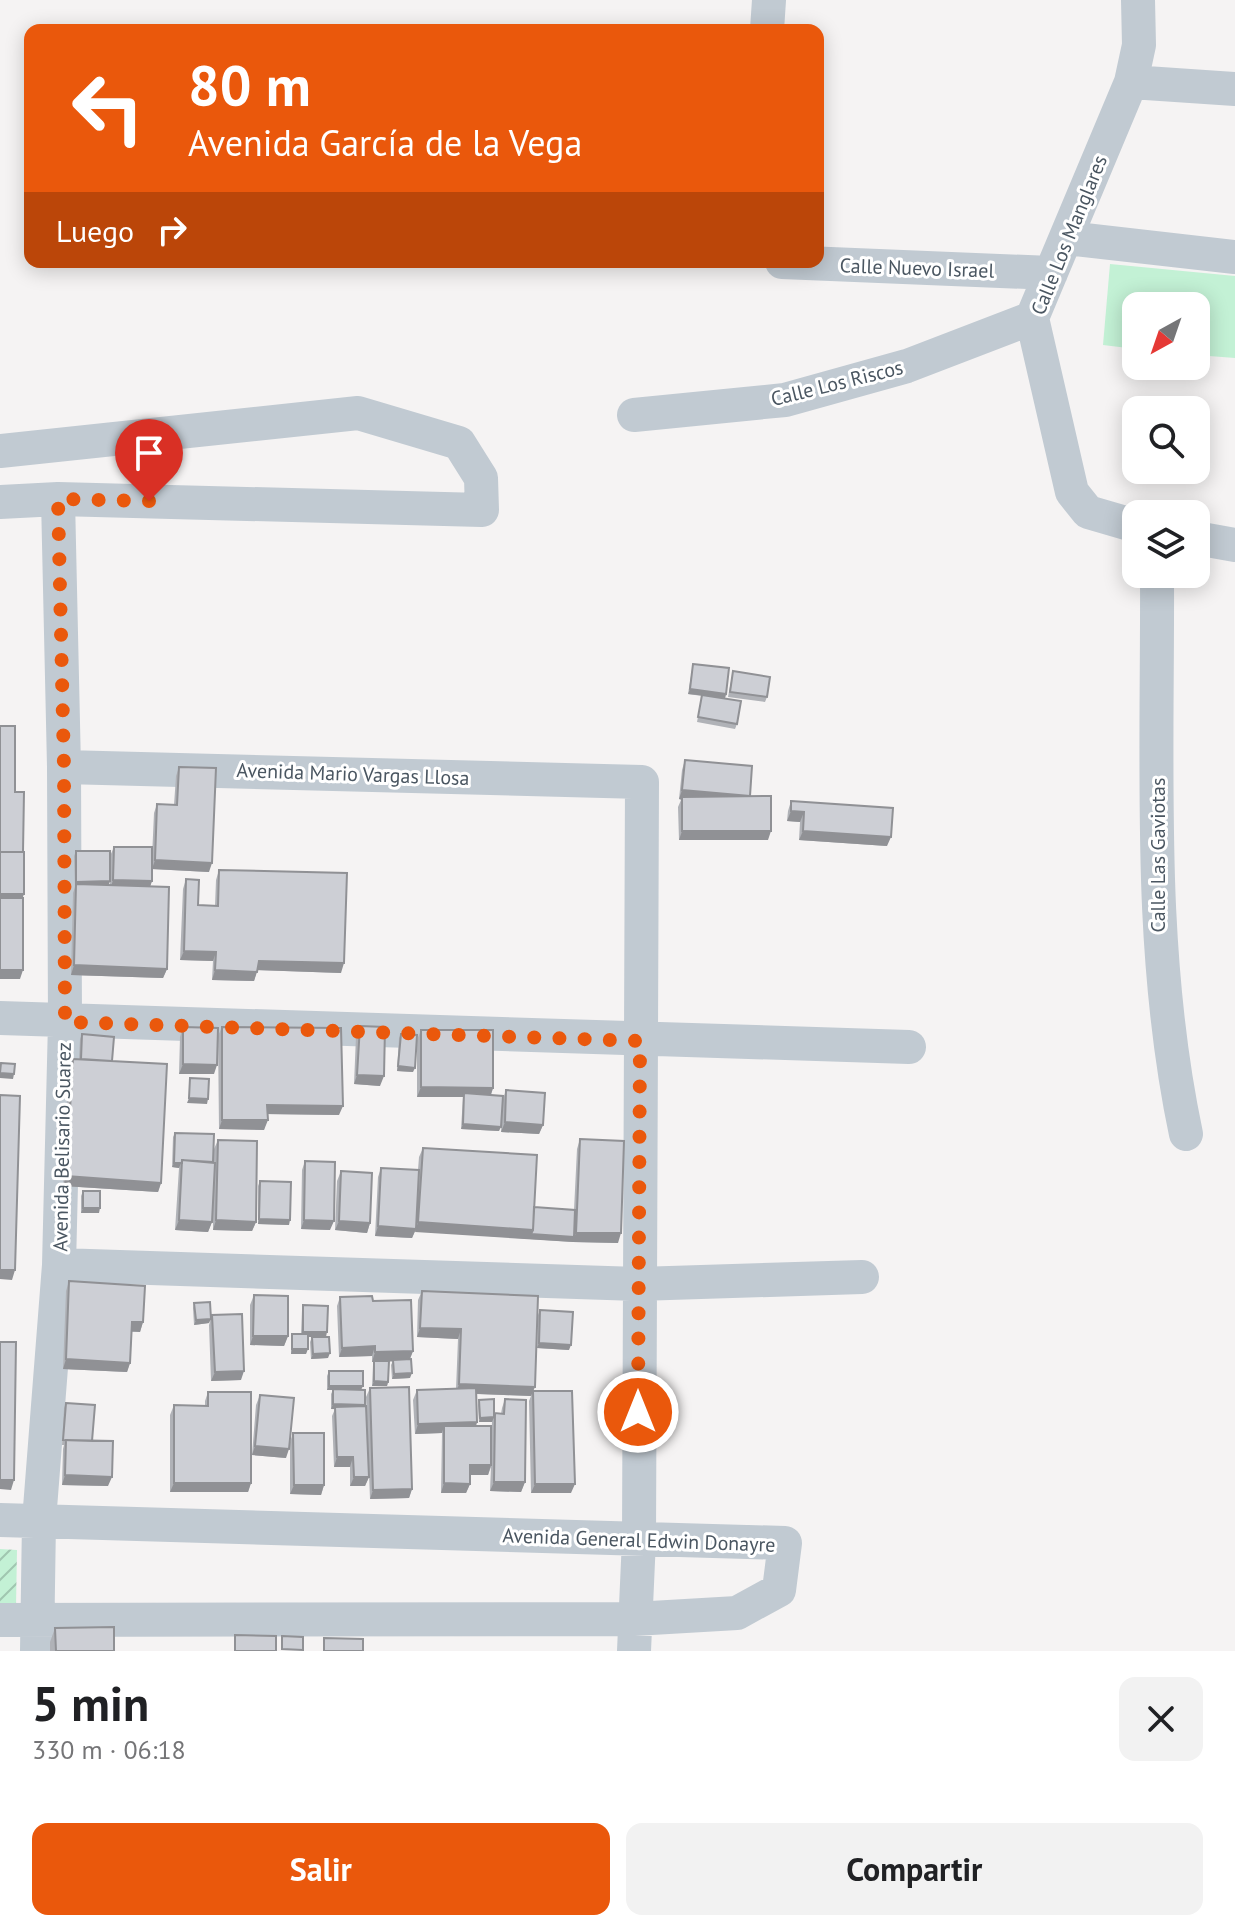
<!DOCTYPE html>
<html lang="es">
<head>
<meta charset="utf-8">
<style>
	:root { --surface:#fff; --page:#f2f2f2; --text:#202124; --muted:#757577; --accent:#ea580c }
	body { margin:0; font-family:"PT Sans",sans-serif; background:var(--page); color:var(--text); height:100vh; display:flex; flex-direction:column; font-size:30px; white-space:nowrap }
	* { box-sizing:border-box; margin:0 }
	p { font-size:26px; color:var(--muted) }
	.icon { flex:none; width:44px; height:44px; fill:none; stroke:currentColor; stroke-width:2; stroke-linecap:round; stroke-linejoin:round }
	.map { position:relative; height:1651px; overflow:hidden }
	.sheet { display:flex; flex-direction:column; background:var(--surface); flex:1 }
	.sheet>* { flex:none }
	.top-card { position:absolute; left:24px; top:24px; width:800px; height:244px; border-radius:16px; box-shadow:0 4px 20px #0003; background:#ea580c; color:#fff; overflow:hidden }
	.needle { width:52px; rotate:220deg }
	.tools { position:absolute; left:1122px; top:292px; display:grid; gap:16px }
	.tools a { display:grid; place-items:center; width:88px; height:88px; border-radius:16px; background:var(--surface); box-shadow:0 4px 20px #0003; font-size:40px }
	.pin { position:absolute; display:grid; place-items:center; width:68px; height:68px; color:#fff; margin:-82px -34px; border-radius:50% 50% 50% 0; rotate:-45deg; box-shadow:0 0 8px #0007 }
	.pin .icon { rotate:45deg }
	.me { position:absolute; width:88px; margin:-44px; rotate:0deg; stroke-linejoin:round; filter:drop-shadow(0 0 6px #0008) }
	.turn { display:flex; align-items:center; gap:28px; height:168px; padding:0 32px; font-size:36px }
	.turn .icon { width:104px; height:104px; stroke-width:2.5 }
	.turn b { display:block; font-size:56px; line-height:68px }
	.then { display:flex; align-items:center; height:76px; padding:0 32px; background:#0003; gap:16px; font-size:30px }
	.round { display:grid; place-items:center; flex:none; width:84px; height:84px; border-radius:16px; background:var(--page) }
	.head { display:flex; align-items:center; justify-content:space-between; height:136px; padding:0 32px }
	h1 { font-size:48px; font-weight:700; line-height:60px }
	.action { display:flex; gap:16px; margin-top:auto; padding:16px 32px }
	.action a { flex:1; height:92px; border-radius:16px; background:var(--accent); color:#fff; font-size:32px; font-weight:700; line-height:92px; text-align:center }
	.action a+a { background:var(--page); color:var(--text) }
	.map>svg:first-child { display:block }
	.garden { fill:url(#garden-furrows) }
	.pitch { fill:#c3f1d5 }
	.lines { fill:none; stroke-linecap:round; stroke-linejoin:round }
	.minor { stroke:#c1cad2; stroke-width:34 }
	.wall { fill:#b0b2b7 }
	.shaded-wall { fill:#909195 }
	.building { fill:#cdcfd5; stroke:#909195; stroke-width:2 }
	.route { stroke:#ea580c; stroke-width:14; stroke-dasharray:0 25.2 }
	.labels { text-anchor:middle; dominant-baseline:central; stroke-width:6; stroke-linejoin:round; paint-order:stroke }
	.street-label { font-size:20px; fill:#4a5661; stroke:#fff }
</style>
</head>
<body>
<div class="map">
<svg width="1235" height="1651" viewBox="0 0 1235 1651">
	<defs>
		<pattern id="garden-furrows" width="10" height="10" patternUnits="userSpaceOnUse" patternTransform="scale(2)"><rect width="10" height="10" fill="#c3f1d5"/><path d="M-1 1l2-2M0 10L10 0M9 11l2-2" fill="none" stroke="#a0c6b0"/></pattern>
	</defs>
	<rect width="100%" height="100%" fill="#f5f3f3"/>
	<path class="garden" d="M0 1549 17 1550 16 1607H0Z"/>
	<path class="pitch" d="M1110 264 1235 276V358L1196 355V306H1136V349L1103 345Z"/>
	<g class="lines">
		<path class="minor" d="M767 30 769 0
			M1131 82 1235 89
			M1067 238 1235 257
			M782 262 1051 273
			M634 415 785 400 907 366 1032 318
			M0 451 358 413 459 443 481 478 482 510 58 499 0 502
			M1136 526 1088 512 1072 492 1032 318 1131 82 1139 45 1138 0
			M1196 538 1235 545
			M1157 574C1158 761 1147 950 1186 1134
			M64 767 642 782 639 1539 634 1651
			M0 1018 909 1047
			M59 1265 638 1284 862 1277
			M0 1520 785 1543 779 1590 737 1613 634 1619 0 1620
			M37 1651 39 1521 59 1265 65 1022 64 767 58 499"/>
	</g>
	<path class="wall" d="M693 664 726 694 725 698 737 724 735 729 697 722 702 696 688 694Z
		M733 671 767 697 765 702 728 697Z
		M685 760 750 797 768 840H679L678 807 681 800 679 799 682 770Z
		M179 767 209 872 152 869V881L150 886 167 969 163 978 71 975 73 893 75 887 74 856 76 851 110 881 109 885H110V856L114 847 152 857 154 813 157 804 174 805 176 776Z
		M791 801 887 846 799 840 800 822 787 821 788 811Z
		M219 870 341 973 257 970 254 981 212 980 213 961 180 960 183 889 186 879 198 905 215 906 216 880Z
		M360 1026 380 1086 354 1084 356 1036Z
		M183 1027 214 1074H179L180 1037Z
		M222 1027 339 1115 267 1114 264 1130 219 1129 218 1036Z
		M421 1030 493 1088 491 1095 499 1131 461 1129 463 1097H417V1040Z
		M82 1034 112 1061 161 1183 158 1192 63 1186 69 1068 73 1059H79L80 1039Z
		M401 1034 413 1072 397 1071 399 1038Z
		M506 1090 543 1125 539 1134 501 1132 503 1099Z
		M175 1133 213 1162 214 1163V1149L218 1140 256 1222 252 1231 213 1230V1194L212 1222 208 1232 175 1230 179 1168 172 1167 173 1137Z
		M580 1139 618 1243 573 1242 415 1231 412 1238 375 1236 378 1177 381 1168 418 1170 419 1157 423 1148 534 1207 574 1210 577 1149Z
		M305 1161 330 1230 301 1229 302 1170Z
		M341 1171 370 1223 367 1233 335 1230 337 1181Z
		M260 1181 289 1225 258 1224V1186Z
		M83 1191 99 1213H81V1196Z
		M69 1281 143 1322 140 1332H132L130 1363 127 1372 63 1369 66 1291Z
		M422 1291 533 1391 571 1493H531L529 1401 531 1396 476 1394 477 1422 476 1426 491 1445 492 1422H479L478 1405 479 1400 495 1414H501L502 1408 505 1399 525 1482 521 1492 490 1491 491 1467 488 1475H470V1484L466 1493H441L442 1433 415 1434 413 1400 417 1390 456 1389 458 1339 417 1337 418 1300Z
		M254 1295 288 1336 284 1346 250 1345V1305Z
		M340 1297 373 1301 413 1351 410 1359V1378L392 1379 391 1365 393 1361H389L388 1382 387 1386H372L373 1365 374 1362H372V1356L339 1357 337 1306Z
		M194 1303 209 1323 194 1325 193 1308Z
		M303 1305 326 1337 328 1358 311 1359 310 1342 312 1337H317H308L306 1354H291V1339L292 1334H301L302 1310Z
		M540 1310 569 1350 537 1348 538 1315Z
		M212 1315 241 1380 211 1381 209 1325Z
		M329 1371 361 1390 364 1406 369 1477 365 1486H350V1467H334L332 1416 335 1409H331V1394L333 1390H327V1376Z
		M370 1388 412 1489 409 1498 370 1499 366 1397Z
		M208 1392 251 1483 248 1492H170V1415L174 1405 205 1406V1401Z
		M260 1395 286 1458 252 1455 256 1405Z
		M66 1403 92 1441 108 1486 62 1485 63 1449 64 1445H62L64 1408Z
		M293 1433 324 1485 321 1495 290 1494V1442Z
		M55 1628 114 1651H50V1642Z"/>
	<path class="shaded-wall" d="M690 689 726 694 725 698 688 694Z
		M682 790 750 796 747 805 679 799Z
		M791 811 804 812 800 822 787 821Z
		M682 831H771L768 840H679Z
		M803 831 891 837 887 846 799 840Z
		M155 860 212 863 209 872 152 869Z
		M113 880 152 881 149 890H110Z
		M110 881 108 886 76 884 75 887 76 882Z
		M0 894H24L19 908H0Z
		M184 951 216 952 213 961 180 960Z
		M259 961 344 963 341 973 255 970Z
		M74 965 167 969 163 978 71 975Z
		M0 970H23L20 979H0Z
		M215 970 257 972 254 981 212 980Z
		M183 1064 217 1065 214 1074H179Z
		M398 1066 415 1068 413 1072 397 1071Z
		M0 1073 14 1074 13 1079 0 1078Z
		M357 1075 384 1076 380 1086 354 1084Z
		M421 1087 493 1088 490 1097 464 1093 463 1097H417Z
		M189 1098 208 1099 207 1104 187 1103Z
		M267 1105 343 1106 339 1115 264 1114Z
		M222 1120H268L264 1130 219 1129Z
		M505 1122 543 1125 539 1134 501 1132Z
		M463 1124 501 1127 499 1131 461 1129Z
		M174 1163H181L179 1168 172 1167Z
		M66 1176 161 1183 158 1192 63 1186Z
		M83 1208H100L99 1213H81Z
		M259 1219 290 1220 289 1225 258 1224Z
		M179 1220 212 1222 208 1232 175 1230Z
		M216 1220 256 1222 252 1231 213 1230Z
		M304 1220 334 1221 330 1230 301 1229Z
		M339 1221 370 1223 367 1233 335 1230Z
		M418 1222 533 1230 574 1237 576 1233H621L618 1243 573 1242 415 1232Z
		M378 1226 416 1229 412 1238 375 1236Z
		M0 1270H15L12 1280 0 1279Z
		M211 1319 209 1323 194 1325 196 1320Z
		M132 1322H143L140 1332 129 1331Z
		M420 1328 461 1329 458 1339 417 1337Z
		M303 1332H327L326 1337H301Z
		M253 1336H288L284 1346 250 1345Z
		M539 1343 571 1345 569 1350 537 1348Z
		M375 1346 372 1356 339 1357 342 1348Z
		M292 1349H308L306 1354H291Z
		M413 1351 409 1361 372 1362 375 1352Z
		M330 1353 328 1358 311 1359 313 1354Z
		M66 1359 130 1363 127 1372 63 1369Z
		M244 1371 241 1380 211 1381 215 1372Z
		M412 1373 410 1378 392 1379 394 1374Z
		M374 1381 388 1382 387 1386H372Z
		M459 1384 535 1387 531 1396 456 1393Z
		M329 1386H363L361 1390H327Z
		M333 1404 365 1405 363 1410 331 1409Z
		M494 1417 492 1422H479L480 1418Z
		M477 1422 474 1432 444 1426 442 1433 415 1434 418 1424Z
		M255 1446 289 1449 286 1458 252 1455Z
		M337 1457H353L350 1467H334Z
		M470 1465H491L488 1475H466Z
		M65 1475 112 1477 108 1486 62 1485Z
		M354 1477H369L365 1486H350Z
		M0 1480H14L11 1490 0 1489Z
		M494 1482H525L521 1492 490 1491Z
		M174 1483H251L248 1492H170Z
		M444 1483 470 1484 466 1493H441Z
		M535 1484H575L571 1493H531Z
		M294 1485H324L321 1495 290 1494Z
		M412 1489 409 1498 370 1499 373 1490Z"/>
	<path class="building" d="M693 664 729 668 726 694 690 689Z
		M733 671 770 677 767 697 730 692Z
		M702 695 741 701 737 724 698 717Z
		M0 726H15V792H24L23 852H0Z
		M685 760 752 766 750 796 682 790Z
		M179 767 216 768 212 863 155 860 157 804 177 805Z
		M771 796V831H682V797Z
		M791 801 893 808 891 837 803 831 804 812 791 811Z
		M114 847H152V881L113 880Z
		M76 851H110V881L76 882Z
		M0 852H24V894H0Z
		M219 870 347 873 344 963 259 961 257 972 215 970 216 952 184 951 186 879 199 880 198 905 218 906Z
		M76 884 169 887 167 969 74 965Z
		M0 898H23V970H0Z
		M360 1026 385 1027 384 1076 357 1075Z
		M183 1027 218 1028 217 1065 183 1064Z
		M222 1027 341 1028 343 1106 267 1105 268 1120H222Z
		M421 1030H493V1088L421 1087Z
		M82 1034 114 1037 112 1061 81 1059Z
		M401 1034 417 1035 415 1068 398 1066Z
		M73 1059 167 1064 161 1183 66 1176Z
		M1 1063 15 1064 14 1074 0 1073Z
		M190 1078 209 1079 208 1099 189 1098Z
		M506 1090 545 1093 543 1125 505 1122Z
		M464 1093 503 1096 501 1127 463 1124Z
		M0 1095 20 1096 15 1270H0Z
		M175 1133 214 1134 213 1162 182 1160V1163H174Z
		M580 1139 624 1141 621 1233H576Z
		M218 1140 257 1141 256 1222 216 1220Z
		M423 1148 537 1155 533 1230 418 1222Z
		M182 1160 215 1163 212 1222 179 1220Z
		M305 1161 335 1162 334 1221 304 1220Z
		M381 1168 419 1170 416 1229 378 1226Z
		M341 1171 372 1173 370 1223 339 1221Z
		M260 1181 291 1182 290 1220 259 1219Z
		M83 1191H100V1208H83Z
		M534 1207 575 1210 574 1237 531 1234 533 1230Z
		M69 1281 145 1286 143 1322H132L130 1363 66 1359Z
		M422 1291 538 1296 535 1387 459 1384 461 1329 420 1328Z
		M254 1295 288 1296V1336H253Z
		M372 1296 373 1301 411 1300 413 1351 375 1352V1346L342 1348 340 1297Z
		M210 1302 211 1319 196 1320 194 1303Z
		M303 1305 328 1306 327 1332H303Z
		M540 1310 573 1312 571 1345 539 1343Z
		M242 1314 244 1371 215 1372 212 1315Z
		M292 1334H308V1349H292Z
		M312 1337H329L330 1353 313 1354Z
		M0 1342H16L14 1480H0Z
		M411 1359 412 1373 394 1374 393 1360Z
		M374 1361H389L388 1382 374 1381Z
		M329 1371H363V1386H329Z
		M409 1387 412 1489 373 1490 370 1388Z
		M476 1388 477 1422 418 1424 417 1390Z
		M333 1389 365 1390V1405L333 1404Z
		M533 1391H572L575 1484H535Z
		M208 1392H251V1483H174V1405L208 1406Z
		M260 1395 294 1398 289 1449 255 1446Z
		M494 1399V1417L480 1418 479 1400Z
		M505 1399 526 1400 525 1482H494L495 1413 504 1414Z
		M66 1403 95 1405 92 1441 63 1440Z
		M366 1406 369 1477H354L353 1457H337L335 1407Z
		M444 1426H491V1465H470V1484L444 1483Z
		M293 1433H324V1485H294Z
		M66 1440 113 1441 112 1477 65 1475Z
		M114 1627V1651H56L55 1628Z
		M235 1635 276 1636V1651H235Z
		M282 1636 303 1637V1650L282 1649Z
		M324 1638 363 1639V1651H324Z"/>
	<g class="lines">
		<path class="route" d="M149 501 58 499 64 767 65 1022 640 1041 638 1412"/>
	</g>
	<g class="labels">
		<g class="street-label">
			<text transform="translate(1069 235) rotate(-68)">Calle Los Manglares</text>
			<text transform="translate(917 268) rotate(2)">Calle Nuevo Israel</text>
			<text transform="translate(837 383) rotate(-14)">Calle Los Riscos</text>
			<text transform="translate(353 774) rotate(2)">Avenida Mario Vargas Llosa</text>
			<text transform="translate(1158 855) rotate(-90)">Calle Las Gaviotas</text>
			<text transform="translate(62 1147) rotate(-89)">Avenida Belisario Suarez</text>
			<text transform="translate(639 1540) rotate(2)">Avenida General Edwin Donayre</text>
		</g>
	</g>
</svg>
<div class="tools">
<a><svg class="needle" viewBox="-14 -14 28 28"><path d="M0-13l5 13h-10z" fill="#e53935"/><path d="M0 13l5-13h-10z" fill="#757577"/></svg></a>
<a><svg class="icon" aria-label="search" viewBox="0 0 24 24"><circle cx="10" cy="10" r="6"/><path d="M15 15l6 6"/></svg></a>
<a><svg class="icon" aria-label="layers" viewBox="0 0 24 24"><path d="M12 4l9 5-9 5-9-5zM3 14l9 5 9-5"/></svg></a>
</div>
<div class="pin" style="left:149px;top:501px;background:#d93025"><svg class="icon" aria-label="arrive" viewBox="0 0 24 24"><path d="M6 21V4h12l-3 4 3 4H6"/></svg></div>
<svg class="me" style="left:638px;top:1412px" viewBox="-20 -20 40 40"><circle r="17" fill="#ea580c" stroke="#fff" stroke-width="3"/><path d="M0-11L8 9 0 5-8 9z" fill="#fff"/></svg>
<div class="top-card">
<div class="turn"><svg class="icon" aria-label="left" viewBox="0 0 24 24"><path d="M17 20v-9H6M10 6l-5 5 5 5"/></svg><div><b>80 m</b>Avenida García de la Vega</div></div>
<div class="then">Luego<svg class="icon" aria-label="right" viewBox="0 0 24 24"><path d="M7 20v-9h11M14 6l5 5-5 5"/></svg></div>
</div>
</div>
<section class="sheet">
<div class="head"><div><h1>5 min</h1><p>330 m · 06:18</p></div><a class="round"><svg class="icon" aria-label="close" viewBox="0 0 24 24"><path d="M6 6l12 12M18 6L6 18"/></svg></a></div>
<div class="action"><a>Salir</a><a>Compartir</a></div>
</section>
</body>
</html>
